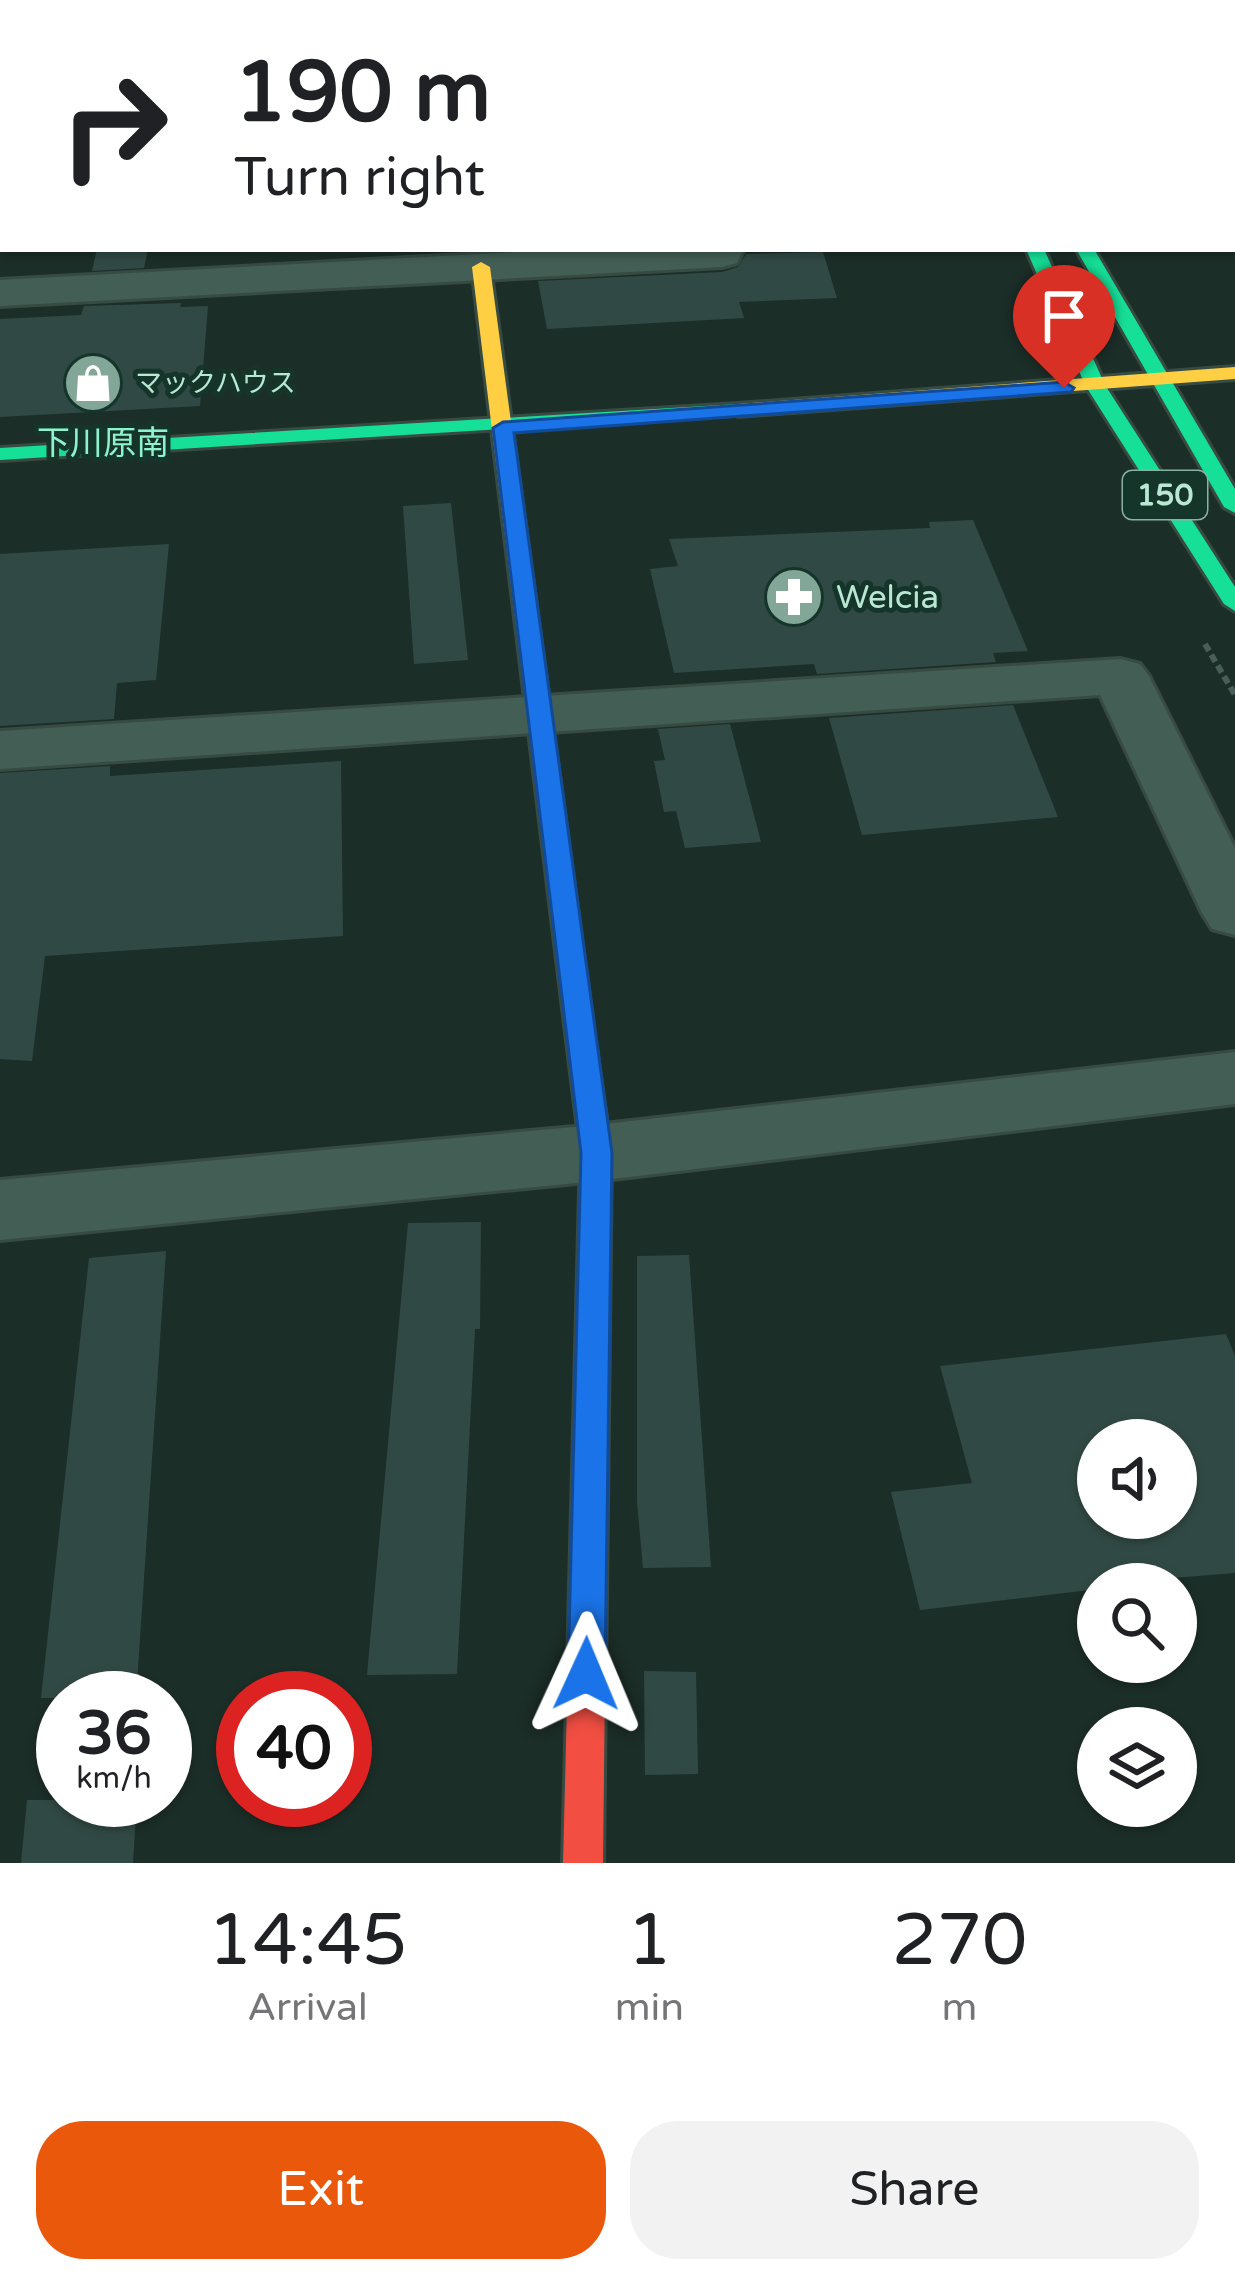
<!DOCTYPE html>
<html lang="en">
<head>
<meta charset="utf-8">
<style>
	:root { --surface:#fff; --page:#f2f2f2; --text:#202124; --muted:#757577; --accent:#ea580c }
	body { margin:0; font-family:"Varela Round","Noto Sans JP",sans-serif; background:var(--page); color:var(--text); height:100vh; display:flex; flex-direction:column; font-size:45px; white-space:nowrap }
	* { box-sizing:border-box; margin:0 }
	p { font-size:39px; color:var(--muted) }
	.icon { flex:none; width:66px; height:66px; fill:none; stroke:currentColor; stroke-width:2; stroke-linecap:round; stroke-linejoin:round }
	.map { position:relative; height:1863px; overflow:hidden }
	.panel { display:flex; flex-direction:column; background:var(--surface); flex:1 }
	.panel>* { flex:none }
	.guide { position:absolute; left:0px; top:0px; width:1236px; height:252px; box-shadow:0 3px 9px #0004; background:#fff; color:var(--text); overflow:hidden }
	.buttons { position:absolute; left:1077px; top:1419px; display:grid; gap:24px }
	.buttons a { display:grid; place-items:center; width:120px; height:120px; border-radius:50%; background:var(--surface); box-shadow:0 3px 9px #0004; font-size:60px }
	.speed { position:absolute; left:36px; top:1671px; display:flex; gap:24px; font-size:60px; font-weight:700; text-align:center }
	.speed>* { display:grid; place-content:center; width:156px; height:156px; border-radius:50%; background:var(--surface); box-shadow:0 3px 9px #0004; line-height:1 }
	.speed small { font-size:30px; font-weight:400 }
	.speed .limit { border:18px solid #d22; background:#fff; color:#111 }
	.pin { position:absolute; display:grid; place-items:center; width:102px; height:102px; color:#fff; margin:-123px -51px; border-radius:50% 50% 50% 0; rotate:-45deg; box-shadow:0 0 12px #0007 }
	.pin .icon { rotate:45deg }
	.me { position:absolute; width:132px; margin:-66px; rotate:1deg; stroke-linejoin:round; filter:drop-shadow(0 0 9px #0008) }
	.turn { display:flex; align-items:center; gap:42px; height:252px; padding:0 36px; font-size:54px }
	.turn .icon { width:156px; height:156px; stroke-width:2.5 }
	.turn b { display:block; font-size:84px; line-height:102px }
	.eta { display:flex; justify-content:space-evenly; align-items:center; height:204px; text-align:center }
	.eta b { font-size:72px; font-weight:600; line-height:84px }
	.primary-button { display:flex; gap:24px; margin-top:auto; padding:24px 36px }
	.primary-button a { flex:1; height:138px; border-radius:48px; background:var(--accent); color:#fff; font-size:48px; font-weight:600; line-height:138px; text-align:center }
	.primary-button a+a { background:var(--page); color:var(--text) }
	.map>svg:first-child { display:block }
	.building { fill:#314944; fill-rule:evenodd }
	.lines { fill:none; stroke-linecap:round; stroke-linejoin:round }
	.street-casing { stroke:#374b43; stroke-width:6 }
	.fast-casing { stroke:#374b43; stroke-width:6 }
	.slow-casing { stroke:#374b43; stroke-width:6 }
	.jam-casing { stroke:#374b43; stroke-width:6 }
	.path { stroke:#485e58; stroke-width:6; stroke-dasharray:8 4.5; stroke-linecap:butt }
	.street { fill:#435e55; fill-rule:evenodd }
	.fast { fill:#16e098; fill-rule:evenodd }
	.slow { fill:#ffcf43; fill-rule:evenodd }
	.jam { fill:#f24e42; fill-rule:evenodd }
	.route { fill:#1a73e8; stroke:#114b97; stroke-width:3 }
	.labels { text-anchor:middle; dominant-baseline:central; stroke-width:10; stroke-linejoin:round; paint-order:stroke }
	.far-poi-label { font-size:27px; fill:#b9e7d4; stroke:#15352a; text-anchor:start }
	.shield { fill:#15352a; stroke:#88b2a1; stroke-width:3 }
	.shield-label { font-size:30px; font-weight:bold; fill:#b9e7d4 }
	.far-quarter-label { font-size:33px; fill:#8ff2ce; stroke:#15352a }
	.poi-label { font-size:33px; fill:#b9e7d4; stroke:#15352a; text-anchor:start }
</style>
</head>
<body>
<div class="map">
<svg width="1235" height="1863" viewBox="0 0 1235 1863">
	<rect width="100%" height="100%" fill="#1c2e28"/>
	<path class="building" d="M97 249H148L144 268 92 271Z
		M823 252 837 298 739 302 744 318 547 329 538 281 722 272 738 267 746 254Z
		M181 303 180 307 208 306 200 406 0 417V319L81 315 84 306Z
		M451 503 468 660 414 664 403 506Z
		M973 520 1028 651 993 653 996 662 817 674 814 664 674 673 650 569 678 566 669 539 930 528 929 522Z
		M169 544 156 680 117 683 114 719 0 726V554Z
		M1013 705 1058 817 862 835 829 718Z
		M730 724 761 842 685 848 676 811 664 812 654 761 665 760 658 729Z
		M341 761 343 936 45 956 32 1061 0 1059V773L110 766V776Z
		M481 1222 480 1329H475L457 1674 367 1675 408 1223Z
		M166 1251 136 1698H41L89 1258Z
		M689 1255 711 1567 643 1568 637 1502V1256Z
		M1226 1334 1235 1356V1573L1098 1584V1589L920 1610 891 1492 972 1483 940 1366ZM1098 1440H1176V1518H1098Z
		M644 1671 696 1672 698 1774 645 1775Z
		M27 1800H137L133 1863H21Z"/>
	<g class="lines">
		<defs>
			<path id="street" d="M516 0H550V3H516Z
				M708 0H742V3H708Z
				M573 249H744L737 263 722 267 0 306V280Z
				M1120 659 1140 664 1149 676 1235 848V935L1212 929 1202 913 1100 695 0 769V731Z
				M1235 1052V1104L596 1181 0 1240V1180L596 1125Z"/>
			<path id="fast" d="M1026 249H1044L1105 385 1235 587V611L1224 604 1085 385Z
				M1076 249H1094L1235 489V513L1224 507Z
				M738 404 745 406V414L0 460V448Z"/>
			<path id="slow" d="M992 0H1006V3H992Z
				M481 262 490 267 595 1041 591 1048H571L567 1041 472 267Z
				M1235 367V379L738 416 728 410 738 404Z"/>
			<path id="jam" d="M581 1031 591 1034 595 1041 611 1153 603 1863H563L581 1153 567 1041 571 1034Z"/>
		</defs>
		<use href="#street" class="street-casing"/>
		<use href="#fast" class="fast-casing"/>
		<use href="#slow" class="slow-casing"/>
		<use href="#jam" class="jam-casing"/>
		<path class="path" d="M1205 644 1235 695"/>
		<use href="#street" class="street"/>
		<use href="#fast" class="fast"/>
		<use href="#slow" class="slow"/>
		<use href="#jam" class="jam"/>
	</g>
	<path class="route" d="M1064 382 1074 388 1071 392 514 433 612 1153 605 1674 600 1686 586 1692 573 1686 568 1674 581 1153 493 428 503 422Z"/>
	<defs>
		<symbol id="shop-disc" viewBox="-11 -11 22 22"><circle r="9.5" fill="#82a698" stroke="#15352a"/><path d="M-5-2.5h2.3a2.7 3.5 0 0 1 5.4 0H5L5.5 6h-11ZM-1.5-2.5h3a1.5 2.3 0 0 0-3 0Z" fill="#fff"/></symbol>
		<symbol id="pharmacy-disc" viewBox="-11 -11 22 22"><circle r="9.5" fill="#82a698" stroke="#15352a"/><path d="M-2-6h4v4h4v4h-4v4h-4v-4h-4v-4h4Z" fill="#fff"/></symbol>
	</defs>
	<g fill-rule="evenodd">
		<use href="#shop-disc" x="60" y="350" width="66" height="66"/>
		<use href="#pharmacy-disc" x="761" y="564" width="66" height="66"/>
	</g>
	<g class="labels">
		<g class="far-poi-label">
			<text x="135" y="383">マックハウス</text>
		</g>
		<rect class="shield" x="1123" y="471" width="84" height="48" rx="9"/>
		<g class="shield-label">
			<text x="1165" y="495">150</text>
		</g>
		<g class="far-quarter-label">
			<text x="103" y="443">下川原南</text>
		</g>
		<g class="poi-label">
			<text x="836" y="597">Welcia</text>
		</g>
	</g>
</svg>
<div class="buttons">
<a><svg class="icon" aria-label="sound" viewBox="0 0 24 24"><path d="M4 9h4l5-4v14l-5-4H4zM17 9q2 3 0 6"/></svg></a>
<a><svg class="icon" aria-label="search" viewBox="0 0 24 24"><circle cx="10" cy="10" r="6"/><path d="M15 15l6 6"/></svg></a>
<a><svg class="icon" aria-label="layers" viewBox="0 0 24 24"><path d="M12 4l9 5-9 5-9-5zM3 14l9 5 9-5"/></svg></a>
</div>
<div class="speed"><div>36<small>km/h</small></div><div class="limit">40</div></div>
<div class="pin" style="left:1064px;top:388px;background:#d93025"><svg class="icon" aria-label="arrive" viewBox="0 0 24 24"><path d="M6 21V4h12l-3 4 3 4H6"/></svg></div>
<svg class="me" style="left:586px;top:1674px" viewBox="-20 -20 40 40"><path d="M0-17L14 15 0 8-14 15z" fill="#1a73e8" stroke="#fff" stroke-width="4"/></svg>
<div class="guide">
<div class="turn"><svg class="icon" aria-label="right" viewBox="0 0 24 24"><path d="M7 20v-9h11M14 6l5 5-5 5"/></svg><div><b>190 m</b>Turn right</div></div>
</div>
</div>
<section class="panel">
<div class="eta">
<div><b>14:45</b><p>Arrival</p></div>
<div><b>1</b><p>min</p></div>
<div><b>270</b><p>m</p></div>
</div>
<div class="primary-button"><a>Exit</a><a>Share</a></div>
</section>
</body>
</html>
